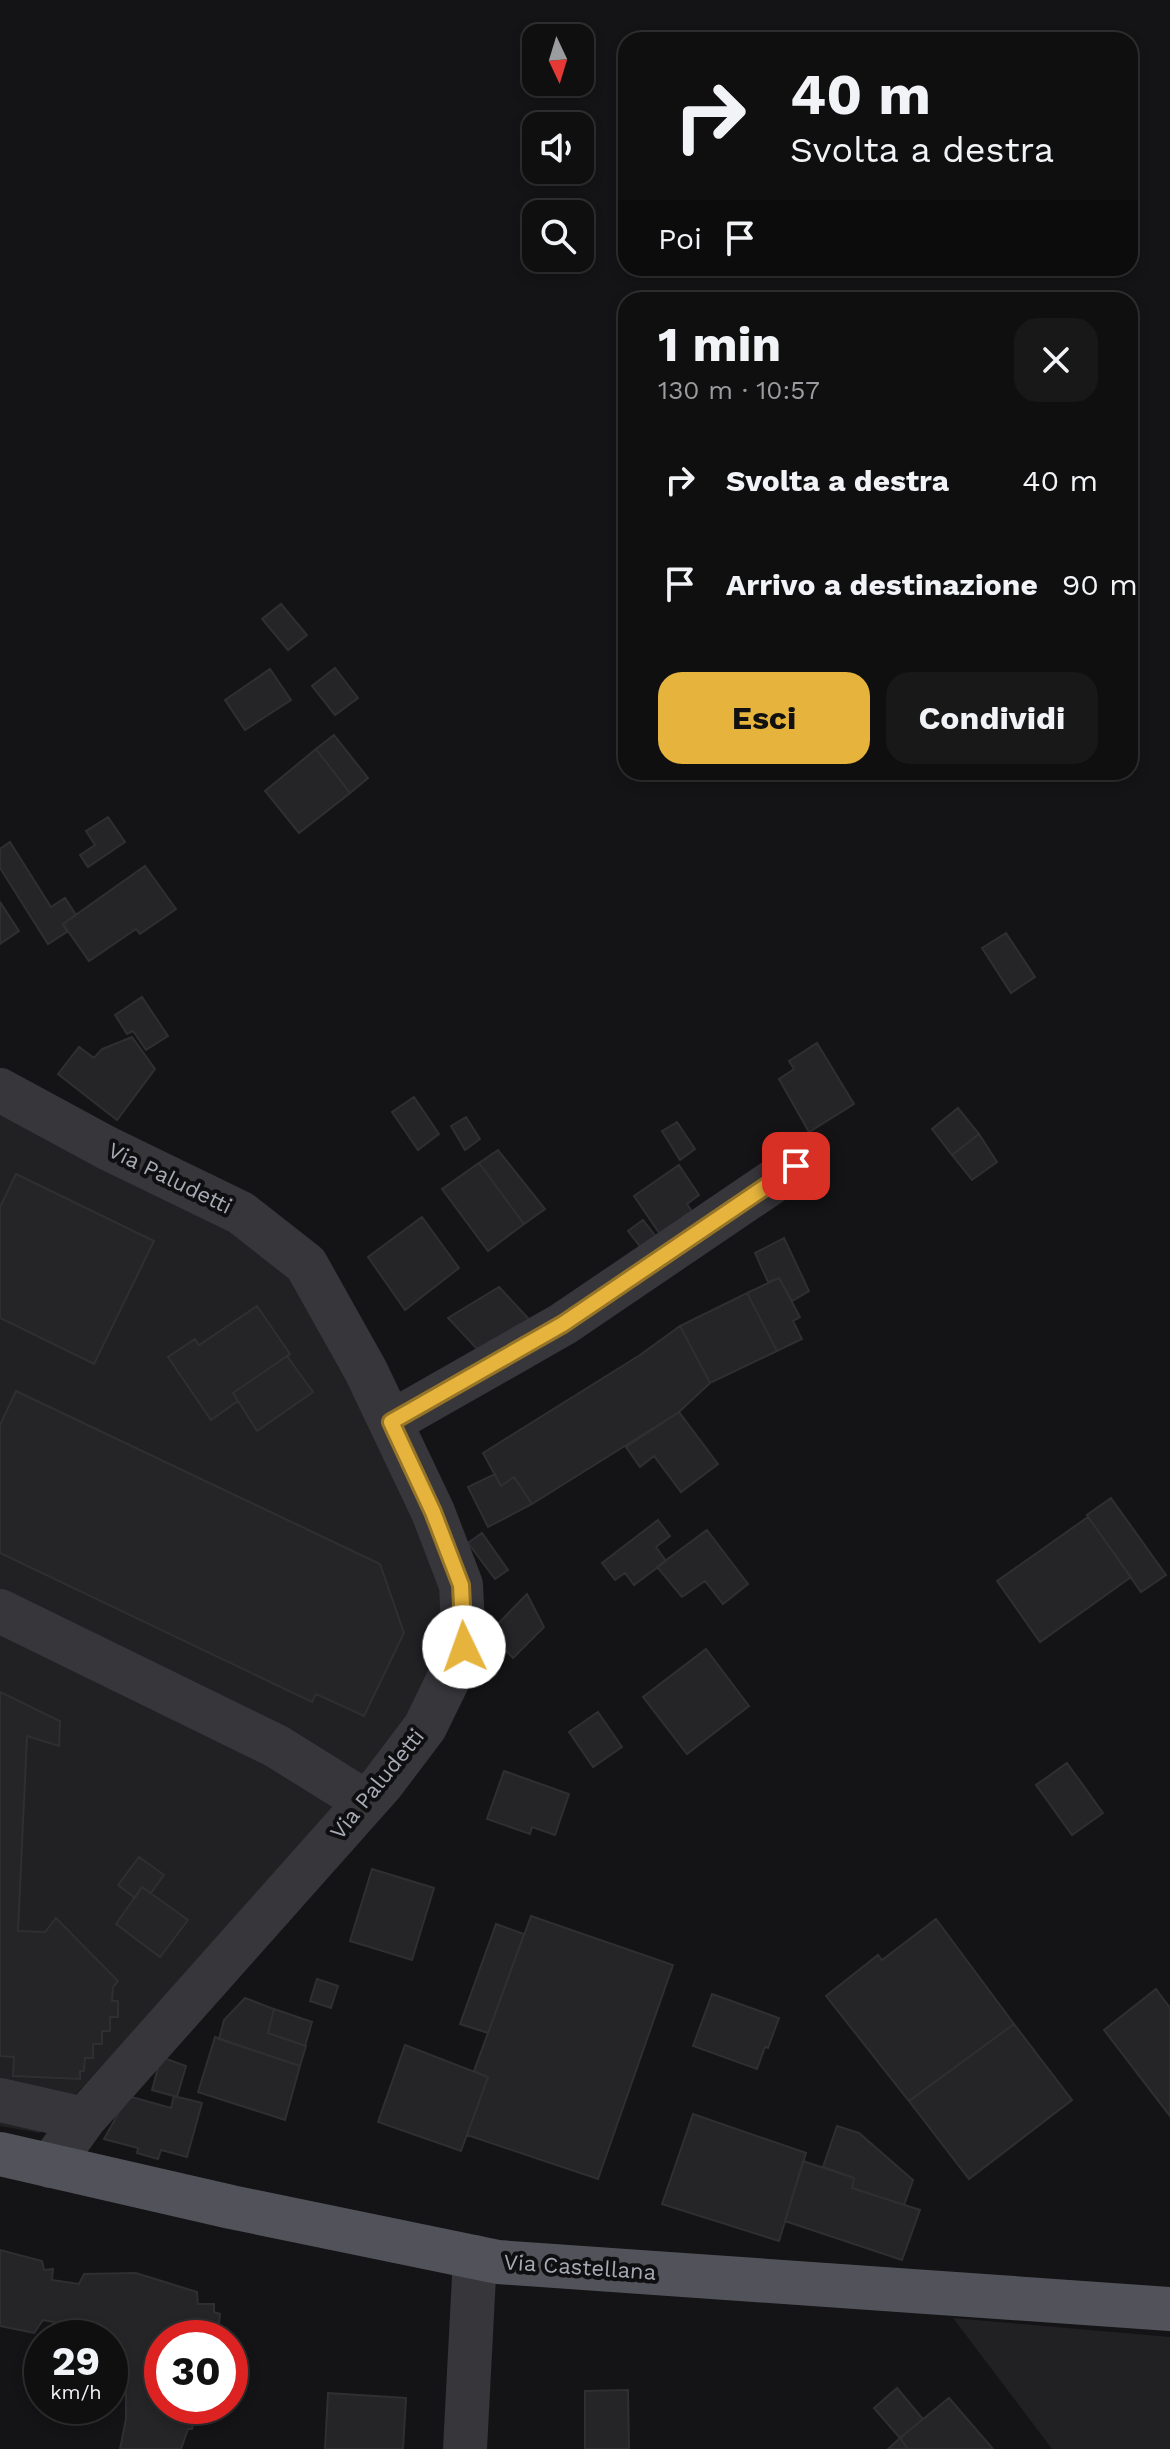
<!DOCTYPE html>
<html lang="it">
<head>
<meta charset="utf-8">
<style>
	:root { --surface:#0f0f10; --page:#181819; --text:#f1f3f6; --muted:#9b9c9f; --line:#2f2f30; --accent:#e6b43d }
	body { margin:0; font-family:"Work Sans",sans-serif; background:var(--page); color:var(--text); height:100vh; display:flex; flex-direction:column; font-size:30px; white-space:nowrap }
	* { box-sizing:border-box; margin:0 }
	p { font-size:26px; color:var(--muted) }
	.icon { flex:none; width:44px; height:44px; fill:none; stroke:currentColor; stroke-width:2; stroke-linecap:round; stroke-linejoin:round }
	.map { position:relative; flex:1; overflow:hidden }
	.drawer { position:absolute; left:618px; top:292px; width:520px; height:488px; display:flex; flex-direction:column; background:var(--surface); border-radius:24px; box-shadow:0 4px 12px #0003,0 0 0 2px var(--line) }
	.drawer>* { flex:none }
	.guide { position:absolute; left:618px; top:32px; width:520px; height:244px; border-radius:24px; box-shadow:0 4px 12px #0003,0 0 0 2px var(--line); background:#0f0f10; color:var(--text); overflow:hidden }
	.needle { width:52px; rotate:176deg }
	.tools { position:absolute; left:522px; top:24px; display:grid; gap:16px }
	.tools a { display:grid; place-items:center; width:72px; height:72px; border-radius:16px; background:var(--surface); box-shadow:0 4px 12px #0003,0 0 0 2px var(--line); font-size:40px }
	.speed { position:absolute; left:24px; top:2320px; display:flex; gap:16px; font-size:40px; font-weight:700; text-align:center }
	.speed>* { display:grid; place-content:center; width:104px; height:104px; border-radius:50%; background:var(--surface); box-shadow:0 4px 12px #0003,0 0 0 2px var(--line); line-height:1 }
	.speed small { font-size:20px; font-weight:400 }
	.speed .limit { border:12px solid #d22; background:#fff; color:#111 }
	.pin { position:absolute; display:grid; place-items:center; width:68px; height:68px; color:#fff; margin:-34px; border-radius:16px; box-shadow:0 4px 12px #0006 }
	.me { position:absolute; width:88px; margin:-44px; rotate:357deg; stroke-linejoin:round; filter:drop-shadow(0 0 6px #0008) }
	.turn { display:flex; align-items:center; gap:28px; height:168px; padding:0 40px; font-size:36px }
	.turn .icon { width:104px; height:104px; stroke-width:2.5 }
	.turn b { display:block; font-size:56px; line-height:68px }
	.then { display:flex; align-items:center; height:76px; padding:0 40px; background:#0003; gap:16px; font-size:30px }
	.round { display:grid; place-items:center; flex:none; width:84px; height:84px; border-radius:24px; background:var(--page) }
	.headline { display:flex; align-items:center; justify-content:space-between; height:136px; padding:0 40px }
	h1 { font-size:48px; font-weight:700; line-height:60px }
	.action { display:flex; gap:16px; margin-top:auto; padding:16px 40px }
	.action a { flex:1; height:92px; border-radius:24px; background:var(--accent); color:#111; font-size:32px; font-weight:700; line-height:92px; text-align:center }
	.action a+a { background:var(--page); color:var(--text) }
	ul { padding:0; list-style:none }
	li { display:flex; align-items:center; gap:24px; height:104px; padding:0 40px }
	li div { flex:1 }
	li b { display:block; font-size:30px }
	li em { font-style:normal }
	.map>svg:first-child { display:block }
	.built { fill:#212023 }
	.building { fill:#252427; stroke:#2f2f32; stroke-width:2 }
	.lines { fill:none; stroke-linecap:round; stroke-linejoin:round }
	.minor { stroke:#36363b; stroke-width:44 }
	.major { stroke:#52535a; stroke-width:44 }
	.route-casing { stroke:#967528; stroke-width:20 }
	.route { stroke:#e6b43d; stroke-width:14 }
	.labels { text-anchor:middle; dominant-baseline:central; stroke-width:8; stroke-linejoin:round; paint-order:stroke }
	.street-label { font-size:22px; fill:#a7abb5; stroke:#0f0f11 }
</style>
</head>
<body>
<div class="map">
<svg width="1170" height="2449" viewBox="0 0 1170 2449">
	<rect width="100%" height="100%" fill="#141416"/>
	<path class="built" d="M0 1110 209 1206 304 1282 450 1586 447 1657 409 1724 174 1988 40 2133 0 2126Z
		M953 2318 1170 2337V2449H1052Z"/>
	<path class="building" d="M281 604 307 635 288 650 262 619Z
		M335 668 358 698 335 715 312 686Z
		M270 669 291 700 245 730 225 700Z
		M334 735 368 778 350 793 316 749Z
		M316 749 350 793 299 833 265 791Z
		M108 817 125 842 88 867 80 855 95 845 86 831Z
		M10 842 51 907 65 898 76 915 63 924 67 932 48 944 0 868V849Z
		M145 866 176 909 140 934 136 929 89 961 63 924Z
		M0 902 19 931 0 944Z
		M1006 933 1035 977 1011 993 982 948Z
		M142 997 168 1036 146 1050 133 1031 127 1034 115 1015Z
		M132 1037 155 1069 117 1120 58 1074 79 1047 94 1058 102 1049Z
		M817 1043 854 1104 809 1132 779 1079 794 1069 789 1061Z
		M414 1097 439 1134 418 1150 392 1112Z
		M958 1108 979 1134 952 1155 932 1129Z
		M466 1117 480 1139 465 1150 451 1126Z
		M677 1122 695 1149 680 1160 662 1131Z
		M979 1134 997 1162 972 1180 952 1155Z
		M498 1150 545 1209 524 1224 479 1163Z
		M479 1163 524 1224 488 1251 442 1189Z
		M679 1165 699 1195 687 1204 696 1218 664 1240 634 1196Z
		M16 1174 154 1241 94 1364 0 1318V1207Z
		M422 1217 459 1268 405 1310 368 1257Z
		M643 1220 661 1243 646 1254 628 1231Z
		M784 1238 809 1291 792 1301 779 1278 768 1282 755 1253Z
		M779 1278 800 1317 793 1321 802 1339 777 1351 747 1293Z
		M499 1287 528 1318 535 1336 477 1349 448 1318Z
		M747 1293 777 1351 710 1383 680 1326Z
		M257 1306 290 1354 233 1393 238 1401 211 1420 168 1357 195 1339 199 1345Z
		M680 1326 710 1383 679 1412 532 1504 514 1477 501 1486 483 1453 640 1355Z
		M287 1356 313 1392 257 1431 233 1393Z
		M16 1391 380 1564 404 1633 364 1716 316 1694 312 1702 0 1553V1425Z
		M679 1412 718 1464 681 1492 654 1456 640 1467 626 1447Z
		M495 1474 501 1486 514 1477 532 1504 488 1527 468 1487Z
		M1111 1498 1166 1575 1141 1592 1087 1515Z
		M1088 1517 1131 1577 1040 1642 997 1581Z
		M658 1520 670 1536 656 1547 666 1561 634 1585 625 1573 615 1580 602 1563Z
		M707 1530 748 1584 723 1604 705 1581 682 1597 657 1567Z
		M482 1533 508 1570 495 1579 468 1543Z
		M527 1594 544 1627 513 1658 489 1633Z
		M706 1649 749 1706 687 1754 643 1697Z
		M0 1692 60 1721 59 1746 27 1736 18 1931 45 1932 56 1918 118 1981 113 1987 112 2001H118V2017H110V2031H102V2044H93V2058H85L84 2071H80V2079L13 2076 14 2057 0 2056Z
		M598 1712 622 1747 593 1767 569 1732Z
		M1067 1763 1103 1813 1072 1835 1036 1785Z
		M504 1771 569 1794 555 1835 532 1827 530 1834 487 1819Z
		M139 1857 164 1875 151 1893 142 1887 135 1898 118 1885Z
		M372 1869 434 1888 412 1960 350 1941Z
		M142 1887 188 1920 160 1957 116 1924Z
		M531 1916 673 1965 598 2179 467 2135 488 2077 474 2071Z
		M936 1919 1014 2024 909 2101 826 1996 878 1955 882 1960Z
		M496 1924 524 1934 488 2033 460 2024Z
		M317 1979 338 1986 331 2008 310 2001Z
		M1156 1989 1170 2008V2116L1104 2030Z
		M712 1994 779 2018 768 2048 765 2047 757 2069 693 2046Z
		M245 1998 274 2009 268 2033 306 2046 300 2066 219 2039 224 2020Z
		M274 2009 312 2022 305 2046 268 2033Z
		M1014 2024 1072 2100 969 2179 909 2101Z
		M215 2037 300 2066 285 2120 198 2092Z
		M405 2045 488 2077 461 2151 378 2122Z
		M161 2057 186 2066 177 2097 152 2090Z
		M128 2096 171 2108 174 2096 202 2103 187 2157 161 2150 158 2159 137 2153 138 2148 104 2139Z
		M693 2114 806 2153 779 2241 662 2204Z
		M837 2126 859 2133 913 2180 904 2205 852 2188 854 2178 823 2167Z
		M803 2161 854 2178 852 2188 920 2210 902 2260 785 2221Z
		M0 2250 42 2261 44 2270 53 2269 52 2280 79 2284 84 2274 136 2273 197 2292 198 2304H214V2312L220 2314 218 2333 228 2338H162V2406H197L192 2429H188L181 2449H120L126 2419V2383L110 2378V2338H74L75 2326 43 2320 34 2333 0 2326Z
		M897 2388 923 2419 900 2438 874 2408Z
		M628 2390 629 2449H585V2391Z
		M328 2393 406 2398 403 2449H325Z
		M949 2398 993 2449H908L900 2438Z
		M900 2438 908 2449H888Z"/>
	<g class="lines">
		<path class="minor" d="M0 1090 107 1148 241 1213 306 1264 366 1371 433 1512 461 1585 464 1647 425 1727 382 1784 84 2119 50 2166
			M391 1422 563 1324 796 1166
			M0 1611 276 1746 366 1802
			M0 2100 84 2119
			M465 2449 475 2257"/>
		<path class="major" d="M0 2154 231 2207 498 2262 1170 2309"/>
	</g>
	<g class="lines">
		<defs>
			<path id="route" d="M464 1647 461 1585 433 1512 391 1422 563 1324 796 1166"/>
		</defs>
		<use href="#route" class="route-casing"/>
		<use href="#route" class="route"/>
	</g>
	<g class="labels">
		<g class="street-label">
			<text transform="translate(170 1178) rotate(26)">Via Paludetti</text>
			<text transform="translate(377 1784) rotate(-51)">Via Paludetti</text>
			<text transform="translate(580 2267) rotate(4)">Via Castellana</text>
		</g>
	</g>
</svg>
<div class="tools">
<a><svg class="needle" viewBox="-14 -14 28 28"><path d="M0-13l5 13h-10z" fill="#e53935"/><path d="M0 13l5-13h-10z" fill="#9b9c9f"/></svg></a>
<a><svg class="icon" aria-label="sound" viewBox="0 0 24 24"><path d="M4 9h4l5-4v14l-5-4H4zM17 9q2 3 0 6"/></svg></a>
<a><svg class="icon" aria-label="search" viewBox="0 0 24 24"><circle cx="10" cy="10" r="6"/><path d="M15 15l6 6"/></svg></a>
</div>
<div class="speed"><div>29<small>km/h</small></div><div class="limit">30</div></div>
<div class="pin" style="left:796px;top:1166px;background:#d93025"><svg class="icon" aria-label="arrive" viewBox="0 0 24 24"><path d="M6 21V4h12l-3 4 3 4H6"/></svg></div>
<svg class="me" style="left:464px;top:1647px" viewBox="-20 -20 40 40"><circle r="19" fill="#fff"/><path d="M0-13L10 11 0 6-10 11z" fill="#e6b43d"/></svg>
<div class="guide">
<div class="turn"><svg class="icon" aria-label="right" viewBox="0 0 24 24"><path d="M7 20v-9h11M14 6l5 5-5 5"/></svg><div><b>40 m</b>Svolta a destra</div></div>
<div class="then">Poi<svg class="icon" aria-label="arrive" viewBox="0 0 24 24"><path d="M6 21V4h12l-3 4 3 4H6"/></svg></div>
</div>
<section class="drawer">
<div class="headline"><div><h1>1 min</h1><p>130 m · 10:57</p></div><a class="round"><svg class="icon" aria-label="close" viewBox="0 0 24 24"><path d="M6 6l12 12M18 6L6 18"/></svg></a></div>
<ul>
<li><svg class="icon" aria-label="right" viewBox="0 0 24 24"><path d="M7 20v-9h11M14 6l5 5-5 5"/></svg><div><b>Svolta a destra</b></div><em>40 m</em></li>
<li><svg class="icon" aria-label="arrive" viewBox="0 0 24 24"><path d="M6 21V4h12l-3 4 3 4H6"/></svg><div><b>Arrivo a destinazione</b></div><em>90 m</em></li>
</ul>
<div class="action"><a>Esci</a><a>Condividi</a></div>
</section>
</div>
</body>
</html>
